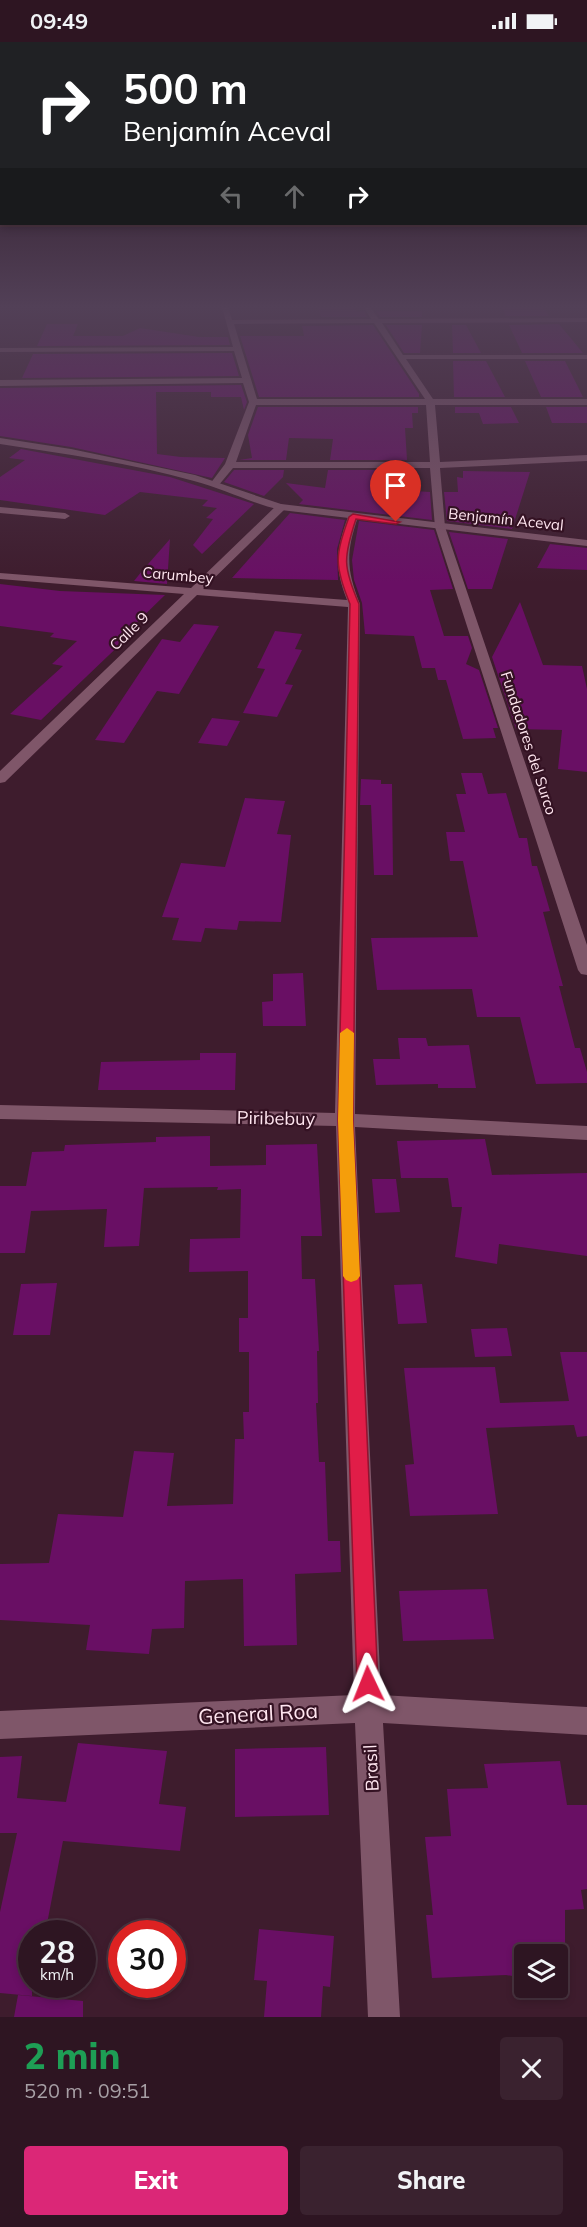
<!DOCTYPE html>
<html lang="en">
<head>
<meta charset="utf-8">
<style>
	:root { --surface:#2e1522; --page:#3a222f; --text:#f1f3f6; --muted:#a79fa5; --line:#493440; --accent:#db2777 }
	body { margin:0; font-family:Mulish,sans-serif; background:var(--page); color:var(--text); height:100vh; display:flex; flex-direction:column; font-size:22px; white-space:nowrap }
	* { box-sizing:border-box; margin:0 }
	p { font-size:20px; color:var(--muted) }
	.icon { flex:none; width:33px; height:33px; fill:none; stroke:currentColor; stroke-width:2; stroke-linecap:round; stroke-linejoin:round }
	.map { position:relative; height:1975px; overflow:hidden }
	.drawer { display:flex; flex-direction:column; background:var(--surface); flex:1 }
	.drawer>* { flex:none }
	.hud { position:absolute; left:0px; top:0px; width:588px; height:183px; box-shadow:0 3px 9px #0003,0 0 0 2px var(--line); background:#202124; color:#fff; overflow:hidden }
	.controls { position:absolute; left:514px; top:1902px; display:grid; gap:12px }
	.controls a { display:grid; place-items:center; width:54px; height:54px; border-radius:6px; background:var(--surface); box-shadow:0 3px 9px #0003,0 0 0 2px var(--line); font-size:30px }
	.speed { position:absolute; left:18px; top:1878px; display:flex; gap:12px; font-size:30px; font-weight:700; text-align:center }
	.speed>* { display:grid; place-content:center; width:78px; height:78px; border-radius:50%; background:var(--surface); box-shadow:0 3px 9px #0003,0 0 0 2px var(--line); line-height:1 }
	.speed small { font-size:15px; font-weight:400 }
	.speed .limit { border:9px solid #d22; background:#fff; color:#111 }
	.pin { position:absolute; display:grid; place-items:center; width:51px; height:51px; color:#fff; margin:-62px -26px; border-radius:50% 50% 50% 0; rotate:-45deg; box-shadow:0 0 6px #0007 }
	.pin .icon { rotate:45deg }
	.me { position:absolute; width:66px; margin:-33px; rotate:358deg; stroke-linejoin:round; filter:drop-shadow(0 0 4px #0008) }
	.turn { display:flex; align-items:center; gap:21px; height:126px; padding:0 24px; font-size:27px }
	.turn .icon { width:78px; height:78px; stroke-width:2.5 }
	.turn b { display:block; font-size:42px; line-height:51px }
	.lanes { display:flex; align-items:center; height:57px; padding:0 24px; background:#0003; justify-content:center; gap:30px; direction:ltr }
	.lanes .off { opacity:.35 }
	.round { display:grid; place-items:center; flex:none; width:63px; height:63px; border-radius:6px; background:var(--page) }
	.headline { display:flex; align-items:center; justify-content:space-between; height:102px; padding:0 24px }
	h1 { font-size:36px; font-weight:800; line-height:45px; color:#1e9e55 }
	.primary-button { display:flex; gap:12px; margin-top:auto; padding:12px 24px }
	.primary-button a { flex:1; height:69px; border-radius:6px; background:var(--accent); color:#fff; font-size:24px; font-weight:800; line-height:69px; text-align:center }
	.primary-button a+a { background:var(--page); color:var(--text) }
	.status { display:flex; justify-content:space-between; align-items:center; height:42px; padding:0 30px; background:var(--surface); direction:ltr }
	.status svg { height:16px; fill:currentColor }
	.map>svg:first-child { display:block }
	.building { fill:#690f64 }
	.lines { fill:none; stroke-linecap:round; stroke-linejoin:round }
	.street { fill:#7f5669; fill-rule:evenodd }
	.secondary { fill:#7f5669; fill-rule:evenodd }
	.route { fill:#e11d48; stroke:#92132f; stroke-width:1.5 }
	.slow { fill:#f59e0b }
	.labels { text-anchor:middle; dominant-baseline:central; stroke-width:4.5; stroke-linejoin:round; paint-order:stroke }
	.far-street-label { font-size:15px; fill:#ffe6f0; stroke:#341223 }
	.street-label { font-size:18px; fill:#ffe6f0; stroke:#341223 }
	.near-street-label { font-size:21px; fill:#ffe6f0; stroke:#341223 }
</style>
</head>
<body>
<div class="status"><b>09:49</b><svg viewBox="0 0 49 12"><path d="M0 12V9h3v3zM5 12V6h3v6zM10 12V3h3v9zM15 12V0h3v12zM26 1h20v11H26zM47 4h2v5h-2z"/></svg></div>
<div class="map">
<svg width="587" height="1975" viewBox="0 0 587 1975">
	<rect width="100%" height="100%" fill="#3e1c2d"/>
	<path class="building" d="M318 265H355L357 270 364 269 367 275H321Z
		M502 265H543L549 274H506Z
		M376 269H422V275H380Z
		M47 282H78L73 294H123L140 286 199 295H228L230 303 37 304Z
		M559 282 583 311H522L509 283Z
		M373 283 419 352V355H259L240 294H304L302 284Z
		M386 283H422L420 311H404Z
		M452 283H466L481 311H453Z
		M232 311 239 334 22 336 33 312Z
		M453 319H486L505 355H454Z
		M525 319H565L583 355H541Z
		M241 343 247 360 244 368 241 355H211V350H156L157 412 181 415 225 416 212 436 71 405 0 394V346Z
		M258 365H418V371H412L413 386H405L407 418H330L333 397 289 396 286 418H239L252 416 248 393Z
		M455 365H511L519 381 483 382 479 371H455Z
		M546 365H587V381H552Z
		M21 407 170 435 254 462 202 512 193 503 213 477 206 476 217 466 202 464 208 458 140 450 105 473 0 458V435L25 418 9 416Z
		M234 428H284L283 435 264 454 224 440Z
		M328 428H410V431H415L414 449 430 450 432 478 299 462 303 458 286 441 325 446Z
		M463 429 530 430 512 487 447 479 444 450H458L457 435 463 436Z
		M290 471 345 478 337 507 338 538 232 536Z
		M359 479 434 488 453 547 430 548 444 594H468L472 606 466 622 479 628 498 686H493L496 696 463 697 446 638H438L435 626H422L414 594 365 592 362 561 354 538 352 518Z
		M449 490 508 497 492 547H468Z
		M170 497 167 542 134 539 142 529Z
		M550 502 587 506V528L537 526Z
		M0 542 60 549 165 553 126 591 131 592 41 678 10 672 63 624 52 622 77 599 50 595 54 591 0 584Z
		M520 560 543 623 582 624 587 647V730L558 727 562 688 516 687 492 615Z
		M194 582 219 584 179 652 157 649 124 701 95 698 162 597 180 600Z
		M275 589 302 592 295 607 302 608 285 642 293 643 277 675 243 671 265 627 257 626Z
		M212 676 240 679 227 704 198 701Z
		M461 731H482L488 752 506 751 519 796H527L532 824H537L550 869 543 870 563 944H559L575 1006H580L587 1030V1041L536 1042 520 975H477L472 947 377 948 371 896 478 895 463 819H450L446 790H465L456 752H466Z
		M361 737 381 738V742H392L393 833H374L371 763H360Z
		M245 756 285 759 277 792 291 793 281 880 239 879 237 888 205 886 201 900 172 898 179 876 162 875 181 821 225 825Z
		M303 931 306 984H263L262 960 273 959V932Z
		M398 996H426L428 1004 469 1003 476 1046H438V1042L376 1043 373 1017H400Z
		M200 1011H236L235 1048H98L101 1020 200 1018Z
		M210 1094V1124L266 1123V1103L317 1102 322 1194H301L302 1237H315L319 1309H317L318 1361H316L319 1420H325L328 1499H340L341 1530 295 1532 297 1603 244 1604 243 1537 185 1539 184 1586 152 1587 149 1612 86 1608 90 1583 0 1578V1522L49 1521 58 1472 123 1475 134 1409 174 1411 167 1464 233 1462 235 1397H244L243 1370H249V1310H239V1276H248V1229L189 1230 190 1197 240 1196 241 1147 217 1148 218 1145 144 1146 139 1204 104 1205 107 1167 31 1169 25 1211H0V1144H26L32 1110 64 1109 65 1103 156 1100V1095Z
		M485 1097 492 1133 587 1131V1214L499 1202 497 1222 455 1215 462 1165H452L448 1136H401L397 1099Z
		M372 1137H396L400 1170 375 1171Z
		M57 1241 50 1293H13L21 1242Z
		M422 1242 427 1281 398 1282 394 1243Z
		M507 1286 512 1314 475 1315 471 1287Z
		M560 1310H587V1394L577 1395 574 1383 486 1386 498 1472 410 1474 405 1423 414 1422 404 1326 495 1325 500 1361 569 1359Z
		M487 1547 494 1597 403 1599 399 1549Z
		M78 1701 167 1709 159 1762 186 1765 180 1809 63 1799 45 1892H32V1954L0 1951V1870L17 1791H0V1715L22 1714 17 1756 66 1760Z
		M326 1705 329 1773 235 1775V1707Z
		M560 1719 567 1763H587V1847L581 1848 584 1867 565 1868V1942L558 1941V1912H525V1936L506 1933 432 1936 426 1873H433L425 1795 451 1794 447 1747 488 1746 484 1722Z
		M259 1887 334 1894 330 1945 323 1944 321 1975H264L267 1939 254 1938Z
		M18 1953 83 1959V1975H14Z"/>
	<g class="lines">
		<path class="street" d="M222 265H228L232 278 371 277 364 265H370L379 277 587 276V280L382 281 403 313H587V317H406L433 357H587V363H435L440 420 587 413V419L440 426 445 485 587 903V933L581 932 578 928 435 485 430 426H233L218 444 215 445 210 442 225 422 249 360 243 341 0 344V338L242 336 234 309 0 310V306L233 305ZM374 281 425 357H257L234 282ZM256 363H426L430 420H236Z
			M281 462 286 465 285 467 203 547 347 558C334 525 336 508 348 475L353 472 358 475C346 510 346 527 360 562L355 1072 587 1084V1098L355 1085 381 1653 587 1665V1693L383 1681 400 1975H368L355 1681 0 1697V1669L354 1653 336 1084 0 1077V1063L335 1071 348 565 197 553 5 740 0 741V729L184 552 0 537V531L191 546 277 463Z
			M0 465 65 471 70 474 65 477 0 471Z"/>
		<path class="secondary" d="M0 396 71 407 195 433 281 462 587 498V504L281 468C251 461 224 447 194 439 131 421 65 412 0 402Z"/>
	</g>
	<linearGradient id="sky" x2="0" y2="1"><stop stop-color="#220f19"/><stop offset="0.49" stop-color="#524057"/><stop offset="1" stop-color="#524057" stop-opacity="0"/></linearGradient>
	<rect width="587" height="541" fill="url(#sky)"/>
	<path class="route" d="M353 472 400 480 396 482 356 477C343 516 343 525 359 562L353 1078 378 1642 375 1649 368 1652 360 1649 357 1642 338 1078 350 562C334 523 335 514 349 475Z"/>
	<path class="slow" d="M347 986 354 991 353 1078 360 1234 357 1238 351 1240 346 1238 343 1234 338 1078 340 991Z"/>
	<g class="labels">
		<g class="far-street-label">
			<text transform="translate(506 477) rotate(6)">Benjamín Aceval</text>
			<text transform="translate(178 533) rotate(5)">Carumbey</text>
			<text transform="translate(129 589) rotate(-44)">Calle 9</text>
			<text transform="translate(529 701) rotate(72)">Fundadores del Surco</text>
		</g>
		<g class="street-label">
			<text transform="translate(276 1076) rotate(1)">Piribebuy</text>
			<text transform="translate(371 1726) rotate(-93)">Brasil</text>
		</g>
		<g class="near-street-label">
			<text transform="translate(258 1671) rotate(-3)">General Roa</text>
		</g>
	</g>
</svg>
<div class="controls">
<a><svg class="icon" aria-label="layers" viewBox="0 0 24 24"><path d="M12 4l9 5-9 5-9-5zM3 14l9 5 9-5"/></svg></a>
</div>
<div class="speed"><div>28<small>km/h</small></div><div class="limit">30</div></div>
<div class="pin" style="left:396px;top:480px;background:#d93025"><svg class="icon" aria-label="arrive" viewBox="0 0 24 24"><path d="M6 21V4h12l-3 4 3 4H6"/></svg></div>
<svg class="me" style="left:368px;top:1642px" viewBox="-20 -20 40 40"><path d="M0-17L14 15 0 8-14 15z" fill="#e11d48" stroke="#fff" stroke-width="4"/></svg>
<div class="hud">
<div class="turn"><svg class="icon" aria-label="right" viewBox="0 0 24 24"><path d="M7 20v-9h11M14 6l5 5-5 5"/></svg><div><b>500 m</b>Benjamín Aceval</div></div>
<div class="lanes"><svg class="icon off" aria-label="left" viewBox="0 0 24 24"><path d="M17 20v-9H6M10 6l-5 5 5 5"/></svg><svg class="icon off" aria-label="ahead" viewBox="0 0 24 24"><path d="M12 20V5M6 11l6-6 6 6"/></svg><svg class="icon" aria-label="right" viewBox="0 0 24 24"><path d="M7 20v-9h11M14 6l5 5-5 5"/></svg></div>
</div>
</div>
<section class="drawer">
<div class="headline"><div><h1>2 min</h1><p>520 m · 09:51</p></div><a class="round"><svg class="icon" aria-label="close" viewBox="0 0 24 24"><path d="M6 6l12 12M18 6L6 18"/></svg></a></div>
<div class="primary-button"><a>Exit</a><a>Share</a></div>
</section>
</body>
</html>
